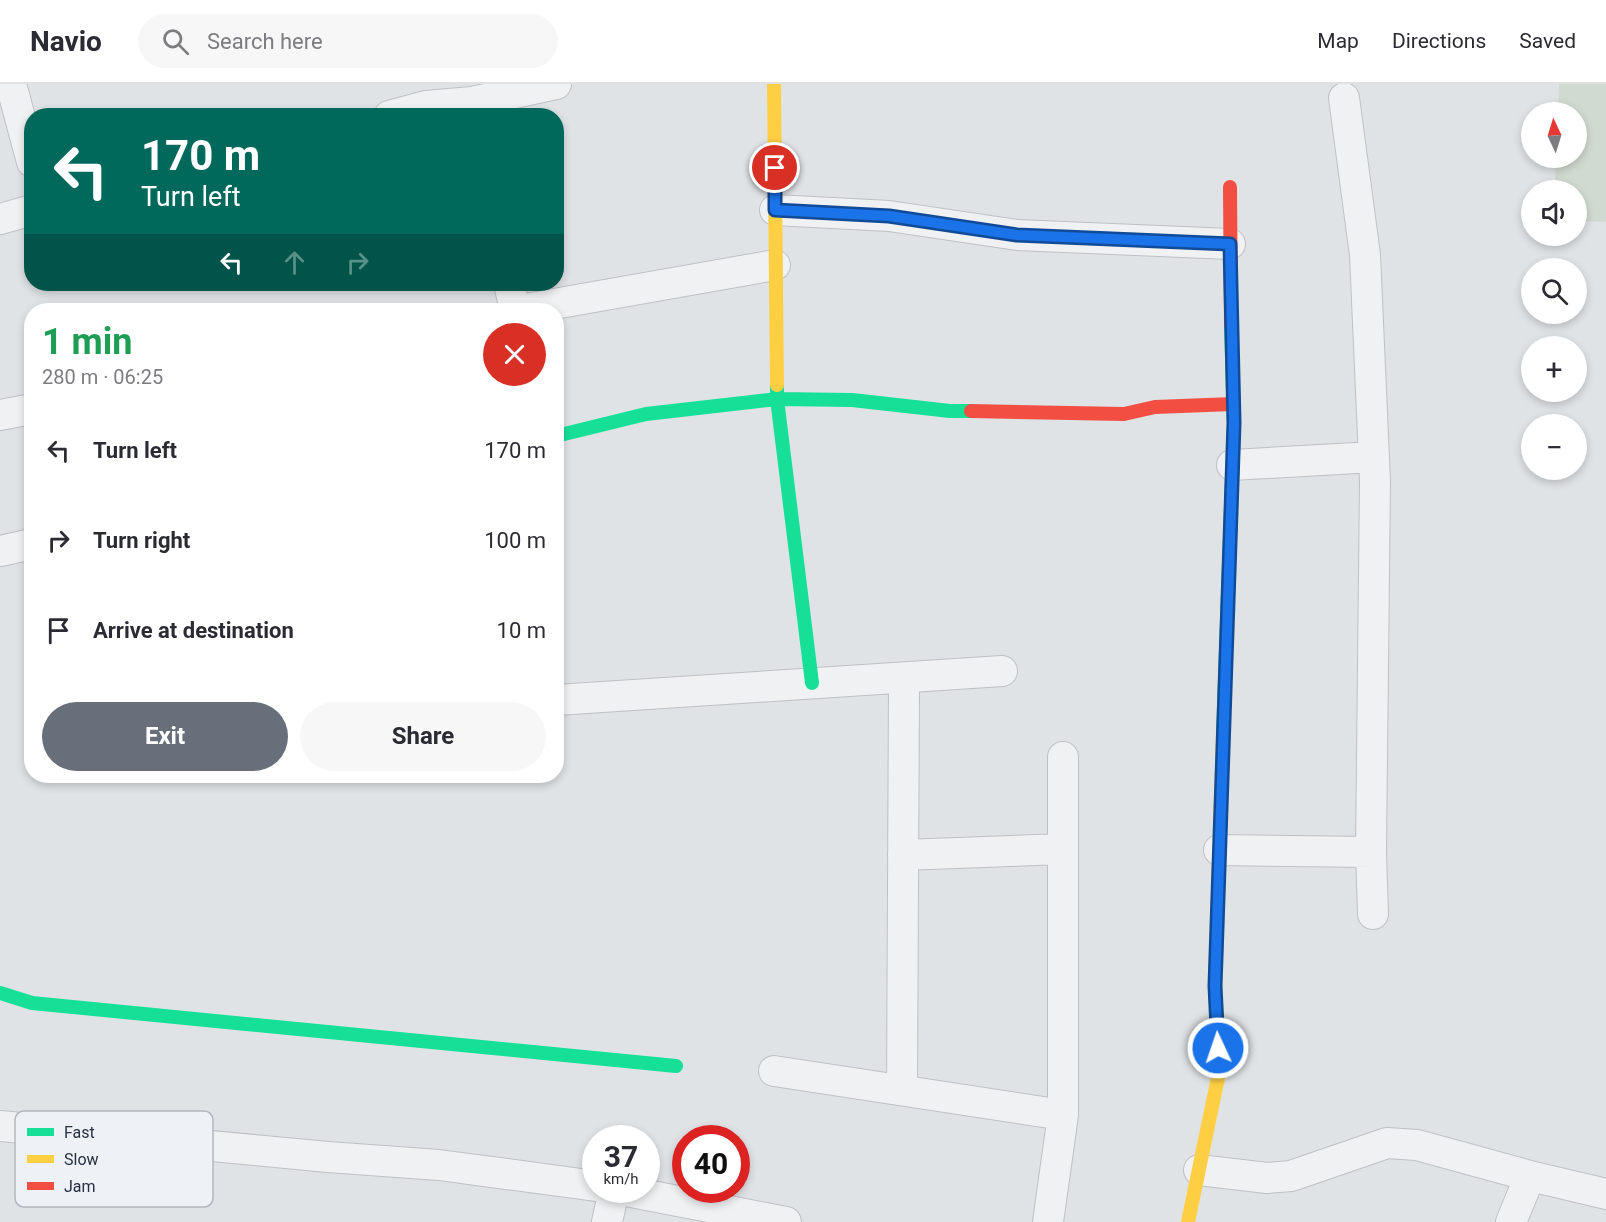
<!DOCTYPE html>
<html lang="en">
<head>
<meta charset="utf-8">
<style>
	:root { --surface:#fff; --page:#f7f7f7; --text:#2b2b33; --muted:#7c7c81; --line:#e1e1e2; --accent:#686f7a }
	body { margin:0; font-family:Roboto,sans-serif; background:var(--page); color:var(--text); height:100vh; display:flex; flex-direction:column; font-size:22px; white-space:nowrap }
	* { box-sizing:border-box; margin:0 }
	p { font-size:20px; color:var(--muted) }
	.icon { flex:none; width:33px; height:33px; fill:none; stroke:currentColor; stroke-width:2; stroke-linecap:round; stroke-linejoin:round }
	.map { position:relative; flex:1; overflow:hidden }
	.details { position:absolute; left:24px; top:219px; width:540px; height:480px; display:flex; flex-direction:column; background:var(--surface); border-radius:24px; box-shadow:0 3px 9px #0003 }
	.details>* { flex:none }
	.top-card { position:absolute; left:24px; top:24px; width:540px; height:183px; border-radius:24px; box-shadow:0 3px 9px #0003; background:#00695c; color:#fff; overflow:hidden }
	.needle { width:39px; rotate:356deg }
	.buttons { position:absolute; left:1521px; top:18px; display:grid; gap:12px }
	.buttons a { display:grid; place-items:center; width:66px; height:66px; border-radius:50%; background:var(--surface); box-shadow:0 3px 9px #0003; font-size:30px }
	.speed { position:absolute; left:582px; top:1041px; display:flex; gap:12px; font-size:30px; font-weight:700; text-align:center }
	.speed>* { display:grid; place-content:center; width:78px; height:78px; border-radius:50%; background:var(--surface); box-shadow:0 3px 9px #0003; line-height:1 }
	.speed small { font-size:15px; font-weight:400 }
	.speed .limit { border:9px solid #d22; background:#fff; color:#111 }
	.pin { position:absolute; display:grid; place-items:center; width:51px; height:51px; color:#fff; margin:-26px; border:3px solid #fff; border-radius:50%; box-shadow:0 2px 6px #0007 }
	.me { position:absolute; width:66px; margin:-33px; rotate:357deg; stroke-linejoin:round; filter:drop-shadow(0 0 4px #0008) }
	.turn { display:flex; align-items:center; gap:21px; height:126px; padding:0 18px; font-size:27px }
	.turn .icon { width:78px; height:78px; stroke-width:2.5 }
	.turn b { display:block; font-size:42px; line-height:51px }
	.lanes { display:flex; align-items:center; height:57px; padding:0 18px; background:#0003; justify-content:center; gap:30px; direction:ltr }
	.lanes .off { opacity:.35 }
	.round { display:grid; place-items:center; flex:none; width:63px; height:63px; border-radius:32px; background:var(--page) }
	.overview { display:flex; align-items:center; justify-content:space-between; height:102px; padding:0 18px }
	h1 { font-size:36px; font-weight:700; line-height:45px; color:#1e9e55 }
	.action { display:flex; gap:12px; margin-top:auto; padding:12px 18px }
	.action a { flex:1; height:69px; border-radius:36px; background:var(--accent); color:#fff; font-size:24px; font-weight:700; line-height:69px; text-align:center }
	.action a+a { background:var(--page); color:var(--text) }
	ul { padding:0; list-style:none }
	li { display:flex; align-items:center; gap:18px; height:90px; padding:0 18px }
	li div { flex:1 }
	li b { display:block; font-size:22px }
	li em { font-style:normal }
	header { display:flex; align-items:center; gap:36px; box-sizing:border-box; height:84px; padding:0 30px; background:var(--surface); border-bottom:2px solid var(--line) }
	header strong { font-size:28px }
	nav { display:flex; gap:33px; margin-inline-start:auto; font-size:21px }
	.search { width:420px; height:54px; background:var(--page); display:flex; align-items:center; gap:15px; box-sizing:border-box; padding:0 21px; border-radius:33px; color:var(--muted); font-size:22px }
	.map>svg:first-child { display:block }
	.green { fill:#d1dad1 }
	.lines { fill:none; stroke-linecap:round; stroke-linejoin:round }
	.street-casing { stroke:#bec1c4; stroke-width:32 }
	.street { stroke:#f0f1f3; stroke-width:30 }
	.fast { stroke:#16e098; stroke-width:14 }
	.slow { stroke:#ffcf43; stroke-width:14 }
	.jam { stroke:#f24e42; stroke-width:14 }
	.route-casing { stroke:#114b97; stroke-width:15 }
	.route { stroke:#1a73e8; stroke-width:10 }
	.key { fill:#eef1f6; stroke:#b2b7bf; stroke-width:1.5 }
	.key-label { font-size:16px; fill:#273040 }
</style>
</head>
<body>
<header>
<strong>Navio</strong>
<div class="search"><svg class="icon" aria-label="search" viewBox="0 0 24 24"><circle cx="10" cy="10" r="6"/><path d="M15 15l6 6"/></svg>Search here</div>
<nav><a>Map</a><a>Directions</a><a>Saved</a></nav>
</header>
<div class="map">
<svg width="1606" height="1138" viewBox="0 0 1606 1138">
	<rect width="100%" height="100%" fill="#e0e3e6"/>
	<path class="green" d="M1559 0H1606V138L1577 137 1576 106H1555L1556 74H1576V28H1558Z"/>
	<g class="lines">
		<defs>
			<path id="street" d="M11 0 32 78
				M1344 14 1365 171 1375 397 1371 768 1373 830
				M389 32 426 22 472 18 556 0
				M775 126 889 132 1017 151 1230 160
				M0 135 32 126
				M509 200 515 226
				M520 226 775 181
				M0 331 32 325
				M1232 381 1374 373
				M0 467 32 460
				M556 616 1002 587
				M1219 766 1371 768
				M903 771 1063 765
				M774 987 1063 1031
				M902 1006 904 601
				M0 1042 328 1073 439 1081 596 1102
				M1199 1086 1267 1094 1291 1092 1387 1059 1417 1061 1530 1092 1606 1110
				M621 1106 786 1138
				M607 1138 614 1106
				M1048 1138 1063 1031V673
				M1511 1138 1530 1092"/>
		</defs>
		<use href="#street" class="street-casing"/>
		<use href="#street" class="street"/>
		<path class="fast" d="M777 301V315L812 599
			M556 352 646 330 777 315 852 316 950 327H971
			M1223 651 1234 339 1231 241
			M0 909 32 919 676 982"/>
		<path class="slow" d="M774 0 777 301
			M1188 1138 1220 984 1215 902 1223 651"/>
		<path class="jam" d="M1230 103 1231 241
			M971 327 1124 330 1155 323 1233 320"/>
	</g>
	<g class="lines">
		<defs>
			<path id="route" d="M775 84V126L889 132 1017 151 1230 160 1234 339 1215 902 1218 964"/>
		</defs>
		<use href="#route" class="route-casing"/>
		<use href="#route" class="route"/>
	</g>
	<rect x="15" y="1027" width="198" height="96" rx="9" class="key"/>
	<rect x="27" y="1044" width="27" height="8" fill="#16e098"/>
	<rect x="27" y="1071" width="27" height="8" fill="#ffcf43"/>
	<rect x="27" y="1098" width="27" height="8" fill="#f24e42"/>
	<g class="key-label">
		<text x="64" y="1054">Fast</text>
		<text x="64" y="1081">Slow</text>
		<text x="64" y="1108">Jam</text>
	</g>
</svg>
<div class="buttons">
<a><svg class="needle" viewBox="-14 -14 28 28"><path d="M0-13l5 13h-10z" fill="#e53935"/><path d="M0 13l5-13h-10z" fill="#7c7c81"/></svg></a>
<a><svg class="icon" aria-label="sound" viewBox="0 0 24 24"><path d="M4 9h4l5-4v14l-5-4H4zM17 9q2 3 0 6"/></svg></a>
<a><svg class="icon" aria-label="search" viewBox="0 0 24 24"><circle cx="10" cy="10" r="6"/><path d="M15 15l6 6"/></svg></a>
<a>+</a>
<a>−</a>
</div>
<div class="speed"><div>37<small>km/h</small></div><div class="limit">40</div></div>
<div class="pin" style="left:775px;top:84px;background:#d93025"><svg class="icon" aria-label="arrive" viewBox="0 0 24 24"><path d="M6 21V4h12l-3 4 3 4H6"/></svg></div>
<svg class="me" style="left:1218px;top:964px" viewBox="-20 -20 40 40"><circle r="17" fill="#1a73e8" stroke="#fff" stroke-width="3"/><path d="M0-11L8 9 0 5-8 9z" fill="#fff"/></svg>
<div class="top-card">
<div class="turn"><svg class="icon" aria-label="left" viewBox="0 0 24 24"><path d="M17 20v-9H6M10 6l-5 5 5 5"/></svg><div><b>170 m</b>Turn left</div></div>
<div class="lanes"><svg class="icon" aria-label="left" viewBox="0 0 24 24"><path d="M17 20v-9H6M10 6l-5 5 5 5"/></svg><svg class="icon off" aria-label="ahead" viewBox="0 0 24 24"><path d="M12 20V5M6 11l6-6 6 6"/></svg><svg class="icon off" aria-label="right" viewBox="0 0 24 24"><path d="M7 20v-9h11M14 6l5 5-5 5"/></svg></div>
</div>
<section class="details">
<div class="overview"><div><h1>1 min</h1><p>280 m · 06:25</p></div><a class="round" style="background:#d93025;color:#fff"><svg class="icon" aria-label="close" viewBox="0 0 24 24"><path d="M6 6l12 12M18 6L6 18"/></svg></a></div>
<ul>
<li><svg class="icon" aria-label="left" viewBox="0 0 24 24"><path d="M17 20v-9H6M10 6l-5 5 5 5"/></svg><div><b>Turn left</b></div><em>170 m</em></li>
<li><svg class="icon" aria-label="right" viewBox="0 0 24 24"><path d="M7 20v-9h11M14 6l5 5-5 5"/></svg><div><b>Turn right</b></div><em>100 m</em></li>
<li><svg class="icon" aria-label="arrive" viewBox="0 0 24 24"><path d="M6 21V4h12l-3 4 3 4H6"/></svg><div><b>Arrive at destination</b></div><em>10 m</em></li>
</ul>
<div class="action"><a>Exit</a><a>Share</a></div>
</section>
</div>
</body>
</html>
